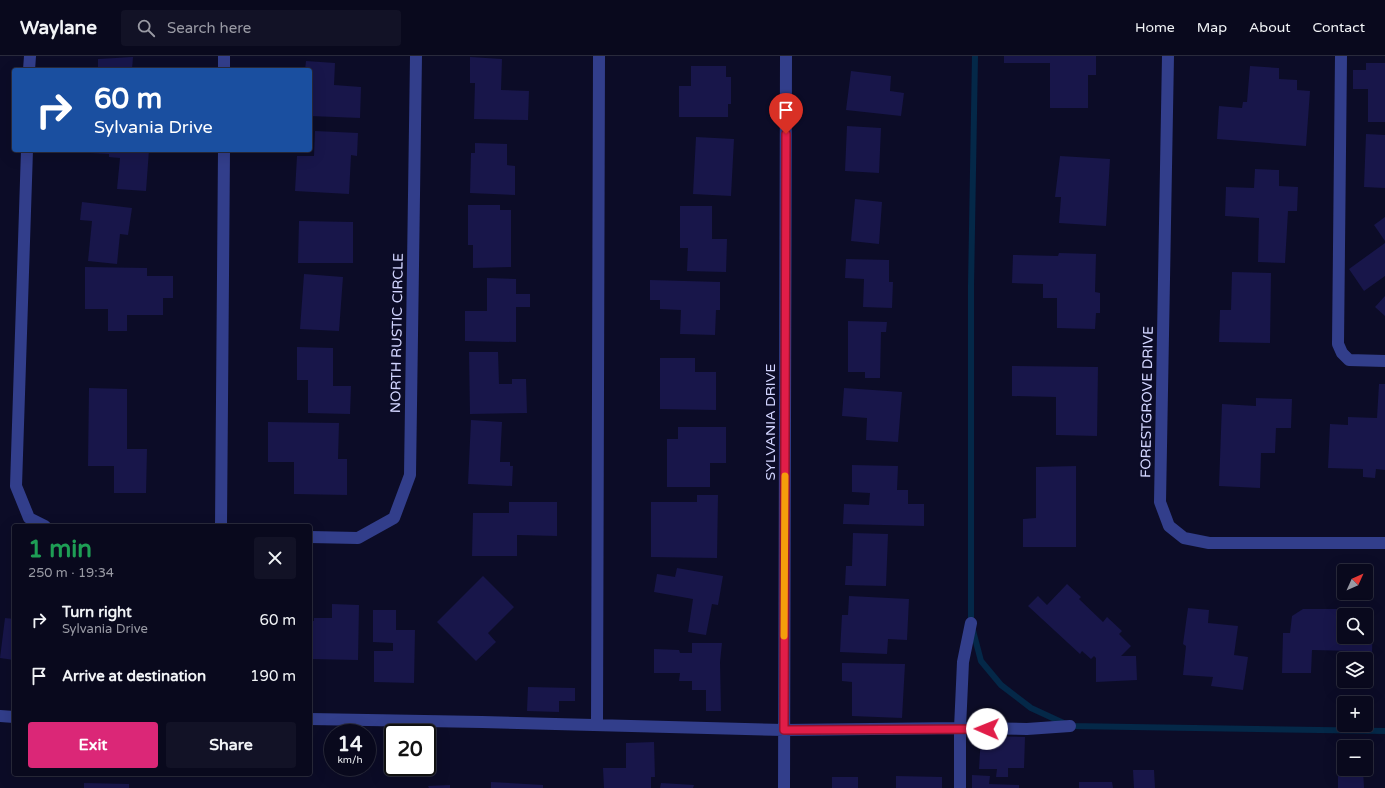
<!DOCTYPE html>
<html lang="en">
<head>
<meta charset="utf-8">
<style>
	:root { --surface:#09091d; --page:#121226; --text:#f1f3f6; --muted:#999aa4; --line:#292a3b; --accent:#db2777 }
	body { margin:0; font-family:"Varela Round",sans-serif; background:var(--page); color:var(--text); height:100vh; display:flex; flex-direction:column; font-size:15px; white-space:nowrap }
	* { box-sizing:border-box; margin:0 }
	p { font-size:13px; color:var(--muted) }
	.icon { flex:none; width:22px; height:22px; fill:none; stroke:currentColor; stroke-width:2; stroke-linecap:round; stroke-linejoin:round }
	.map { position:relative; flex:1; overflow:hidden }
	.sheet { position:absolute; left:12px; top:468px; width:300px; height:252px; display:flex; flex-direction:column; background:var(--surface); border-radius:4px; box-shadow:0 4px 16px #0002,0 0 0 1px var(--line) }
	.sheet>* { flex:none }
	.guide { position:absolute; left:12px; top:12px; width:300px; height:84px; border-radius:4px; box-shadow:0 4px 16px #0002,0 0 0 1px var(--line); background:#1a4fa0; color:#fff; overflow:hidden }
	.needle { width:26px; rotate:45deg }
	.tools { position:absolute; left:1337px; top:508px; display:grid; gap:8px }
	.tools a { display:grid; place-items:center; width:36px; height:36px; border-radius:4px; background:var(--surface); box-shadow:0 4px 16px #0002,0 0 0 1px var(--line); font-size:20px }
	.speed { position:absolute; left:324px; top:668px; display:flex; gap:8px; font-size:20px; font-weight:700; text-align:center }
	.speed>* { display:grid; place-content:center; width:52px; height:52px; border-radius:50%; background:var(--surface); box-shadow:0 4px 16px #0002,0 0 0 1px var(--line); line-height:1 }
	.speed small { font-size:10px; font-weight:400 }
	.speed .limit { border:2px solid #111; border-radius:6px; background:#fff; color:#111 }
	.pin { position:absolute; display:grid; place-items:center; width:34px; height:34px; color:#fff; margin:-41px -17px; border-radius:50% 50% 50% 0; rotate:-45deg; box-shadow:0 0 4px #0007 }
	.pin .icon { rotate:45deg }
	.me { position:absolute; width:44px; margin:-22px; rotate:271deg; stroke-linejoin:round; filter:drop-shadow(0 0 3px #0008) }
	.turn { display:flex; align-items:center; gap:14px; height:84px; padding:0 16px; font-size:18px }
	.turn .icon { width:52px; height:52px; stroke-width:2.5 }
	.turn b { display:block; font-size:28px; line-height:34px }
	.round { display:grid; place-items:center; flex:none; width:42px; height:42px; border-radius:4px; background:var(--page) }
	.summary { display:flex; align-items:center; justify-content:space-between; height:68px; padding:0 16px }
	h1 { font-size:24px; font-weight:800; line-height:30px; color:#1e9e55 }
	.primary-button { display:flex; gap:8px; margin-top:auto; padding:8px 16px }
	.primary-button a { flex:1; height:46px; border-radius:4px; background:var(--accent); color:#fff; font-size:16px; font-weight:800; line-height:46px; text-align:center }
	.primary-button a+a { background:var(--page); color:var(--text) }
	ul { padding:0; list-style:none }
	li { display:flex; align-items:center; gap:12px; height:56px; padding:0 16px }
	li div { flex:1 }
	li b { display:block; font-size:15px }
	li em { font-style:normal }
	header { display:flex; align-items:center; gap:24px; box-sizing:border-box; height:56px; padding:0 20px; background:var(--surface); border-bottom:1px solid var(--line) }
	header strong { font-size:19px }
	nav { display:flex; gap:22px; margin-inline-start:auto; font-size:14px }
	.search { width:280px; height:36px; background:var(--page); display:flex; align-items:center; gap:10px; box-sizing:border-box; padding:0 14px; border-radius:4px; color:var(--muted); font-size:15px }
	.map>svg:first-child { display:block }
	.lines { fill:none; stroke-linecap:round; stroke-linejoin:round }
	.stream { stroke:#042848; stroke-width:6 }
	.building { fill:#18164a; fill-rule:evenodd }
	.minor { stroke:#323e8b; stroke-width:12 }
	.route-casing { stroke:#92132f; stroke-width:10 }
	.route { stroke:#e11d48; stroke-width:7 }
	.slow { stroke:#f59e0b; stroke-width:7 }
	.labels { text-anchor:middle; dominant-baseline:central; stroke-width:4; stroke-linejoin:round; paint-order:stroke }
	.street-label { font-size:14px; fill:#d2d5ff; stroke:#0c0c27 }
</style>
</head>
<body>
<header>
<strong>Waylane</strong>
<div class="search"><svg class="icon" aria-label="search" viewBox="0 0 24 24"><circle cx="10" cy="10" r="6"/><path d="M15 15l6 6"/></svg>Search here</div>
<nav><a>Home</a><a>Map</a><a>About</a><a>Contact</a></nav>
</header>
<div class="map">
<svg width="1385" height="732" viewBox="0 0 1385 732">
	<rect width="100%" height="100%" fill="#0c0c27"/>
	<g class="lines">
		<path class="stream" d="M975 0 971 230V567L981 605 1001 629 1031 652 1070 670 1385 675"/>
	</g>
	<path class="building" d="M1004 0H1096V19H1088V52H1050V7H1004Z
		M133 1 132 14H98V3Z
		M470 1 502 3 501 34 529 35 528 64 474 63 475 27H470Z
		M306 5 335 7 334 29 361 31 360 62 310 60V14H305Z
		M1366 7H1385V66H1368V33H1353V14H1366Z
		M691 10H726V21H731V48H728V61H679V30H691Z
		M1250 10 1279 12V23L1297 24V34L1310 35 1306 90 1217 83 1219 50 1242 52 1243 46H1247Z
		M851 15 891 20 890 35 904 37 901 60 846 54Z
		M847 70 881 72 879 117 845 115Z
		M315 75 358 77 357 100 351 99 349 138 295 135 297 100H314Z
		M1366 78 1385 79V132L1364 131Z
		M696 81 734 83 731 140 693 138Z
		M475 87 507 88V109L515 110V139L470 137 471 97H475Z
		M90 94H149L146 135 117 133 120 102 109 101V98L90 97Z
		M1060 100 1110 103 1106 170 1059 167 1061 141H1055Z
		M1255 113 1279 114V130L1298 131 1297 155H1288L1285 207 1258 206 1259 162 1225 160 1226 131 1254 132Z
		M855 143 882 146 879 188 851 185Z
		M82 146 132 152 128 179 120 178 117 208 88 205 92 165 80 164Z
		M468 149H500V154H511V211L473 212V189H468Z
		M680 150H712V183H727L726 216 687 215 688 192H680Z
		M1385 161V185L1374 169Z
		M299 165 353 166V207H298Z
		M1385 187V220L1364 235 1349 213Z
		M1059 197 1096 198 1095 236 1100 237V257H1096L1095 273 1057 272V242H1043V228L1012 227 1013 199 1058 200Z
		M846 203 889 204V226H893L892 252 863 251 864 223 845 222Z
		M85 211 147 212V220H173V242H163V259H127V275H108V253H85Z
		M1232 216 1271 217 1270 287 1219 286 1220 254H1231Z
		M304 218 343 221 339 275 300 273Z
		M487 222 516 223V238H530V251H516V286L465 285V255H487Z
		M650 224 720 226V254H716L715 279 680 278 681 254 660 253V244H650Z
		M1385 240V260L1375 251Z
		M848 265 887 266 886 276H881L880 322H865V316H848Z
		M297 291 333 292V330H351L350 358 308 357V324H297Z
		M469 296H498L499 328H512V323H526L527 357 470 358Z
		M660 302H695V316H716V354L660 353Z
		M1012 310 1098 311 1097 380 1056 379V341L1012 340Z
		M1379 328H1385V414L1376 413 1375 422 1363 421V413L1328 412 1330 368 1348 369V361L1377 362Z
		M89 332 127 333V393H147L146 437H114V410H88Z
		M844 332 902 336 898 386 866 384 867 362 842 360Z
		M1256 342 1292 343 1291 372H1276L1275 397H1261L1260 432 1219 430 1222 348 1256 350Z
		M471 364 502 366 500 406H510V410H513L512 430 468 428Z
		M268 366 339 367 338 403H347V439L294 438V406H268Z
		M678 371H726V407H710V431H667V383H678Z
		M852 409 898 410 897 434H908V448H924V470L843 468 844 448 869 449 870 437 852 436Z
		M1076 410V491H1023V463L1036 462V411Z
		M697 439H718L717 502 651 501V446H697Z
		M509 446H557V480L517 479V500H472L473 457H509Z
		M853 477 888 478 886 530 845 529 846 510H852Z
		M677 512 723 520 718 549 712 548 706 579 688 576 693 543 654 536 657 518 675 521Z
		M483 520 514 551 488 577 496 586 476 605 437 566Z
		M1067 528 1081 541 1079 543 1103 566 1107 561 1122 575 1119 578 1131 590 1121 600H1136L1137 624 1096 626V602L1094 600 1091 603 1082 595 1080 598 1028 550 1038 540 1047 549Z
		M849 540 909 543 907 584 888 583 887 598 840 596 842 559H848Z
		M332 548 359 549 358 604 310 603V565H314V562H332Z
		M1188 552 1209 554 1208 567 1238 570 1234 599 1248 601 1243 634 1211 630 1213 621 1183 619 1186 590 1183 588Z
		M1303 553H1373L1372 599H1354L1355 595 1312 594 1311 617H1282L1283 577H1290L1292 560ZM1344 559H1366V581H1344Z
		M373 554H396V574H415L414 627 374 626V595H393V587L373 586Z
		M5 562 14 563V604L0 602Z
		M692 587H722L720 606 721 655H706V634H692V625H679L680 617H654V593L679 594 680 597H692Z
		M842 607 905 608 902 662 852 660V626L842 625Z
		M528 631 575 632V645H559V656L527 655Z
		M981 680 1025 681 1024 712H1008V721H996L997 713H979Z
		M654 686 655 721H651V732H604L603 712H626V687Z
		M1338 710H1344V713H1363L1364 732H1338Z
		M1133 714H1154L1155 732H1134Z
		M972 719 990 720 989 728 1019 729V732H972Z
		M896 720 942 721V732H896Z
		M832 721H858V732H832Z
		M491 726 543 729V732H491Z
		M1079 726H1112L1113 732H1079Z
		M84 727 129 728V732H84Z
		M661 727 694 729 693 732H660Z
		M450 729V732H429L428 730Z"/>
	<g class="lines">
		<path class="minor" d="M1168 0 1160 446 1169 470 1184 482 1209 487H1385
			M1341 0 1338 288 1342 297 1349 304 1385 305
			M29 14 30 0
			M224 14V0
			M27 94 16 430 29 462 45 470
			M221 470 224 94
			M310 481 358 482 394 462 410 419 416 0
			M971 567 963 606 960 672 1027 673 1070 670
			M0 660 14 661
			M310 663 482 666 784 674 960 672V732
			M597 669 599 0
			M784 732 786 0"/>
	</g>
	<g class="lines">
		<defs>
			<path id="route" d="M786 78 784 674 987 673"/>
		</defs>
		<use href="#route" class="route-casing"/>
		<use href="#route" class="route"/>
		<path class="slow" d="M784 580 785 420"/>
	</g>
	<g class="labels">
		<g class="street-label">
			<text transform="translate(397 277) rotate(-89)">NORTH RUSTIC CIRCLE</text>
			<text transform="translate(1147 346) rotate(-89)">FORESTGROVE DRIVE</text>
			<text transform="translate(770 366) rotate(-90)">SYLVANIA DRIVE</text>
		</g>
	</g>
</svg>
<div class="tools">
<a><svg class="needle" viewBox="-14 -14 28 28"><path d="M0-13l5 13h-10z" fill="#e53935"/><path d="M0 13l5-13h-10z" fill="#999aa4"/></svg></a>
<a><svg class="icon" aria-label="search" viewBox="0 0 24 24"><circle cx="10" cy="10" r="6"/><path d="M15 15l6 6"/></svg></a>
<a><svg class="icon" aria-label="layers" viewBox="0 0 24 24"><path d="M12 4l9 5-9 5-9-5zM3 14l9 5 9-5"/></svg></a>
<a>+</a>
<a>−</a>
</div>
<div class="speed"><div>14<small>km/h</small></div><div class="limit">20</div></div>
<div class="pin" style="left:786px;top:78px;background:#d93025"><svg class="icon" aria-label="arrive" viewBox="0 0 24 24"><path d="M6 21V4h12l-3 4 3 4H6"/></svg></div>
<svg class="me" style="left:987px;top:673px" viewBox="-20 -20 40 40"><circle r="19" fill="#fff"/><path d="M0-13L10 11 0 6-10 11z" fill="#e11d48"/></svg>
<div class="guide">
<div class="turn"><svg class="icon" aria-label="right" viewBox="0 0 24 24"><path d="M7 20v-9h11M14 6l5 5-5 5"/></svg><div><b>60 m</b>Sylvania Drive</div></div>
</div>
<section class="sheet">
<div class="summary"><div><h1>1 min</h1><p>250 m · 19:34</p></div><a class="round"><svg class="icon" aria-label="close" viewBox="0 0 24 24"><path d="M6 6l12 12M18 6L6 18"/></svg></a></div>
<ul>
<li><svg class="icon" aria-label="right" viewBox="0 0 24 24"><path d="M7 20v-9h11M14 6l5 5-5 5"/></svg><div><b>Turn right</b><p>Sylvania Drive</p></div><em>60 m</em></li>
<li><svg class="icon" aria-label="arrive" viewBox="0 0 24 24"><path d="M6 21V4h12l-3 4 3 4H6"/></svg><div><b>Arrive at destination</b></div><em>190 m</em></li>
</ul>
<div class="primary-button"><a>Exit</a><a>Share</a></div>
</section>
</div>
</body>
</html>
